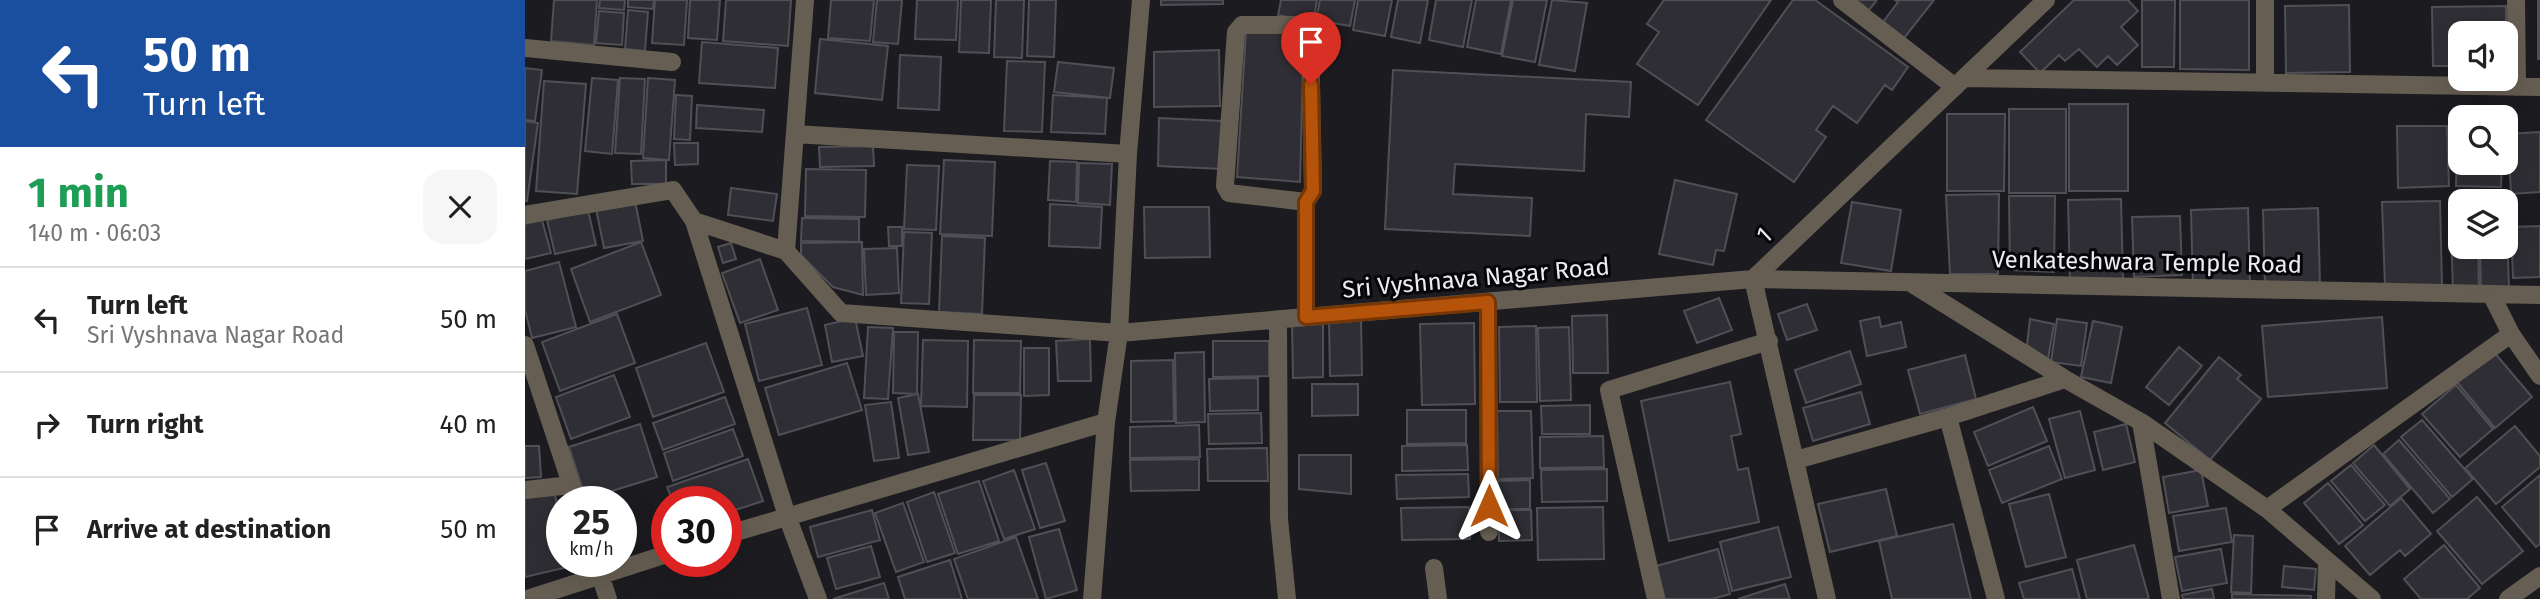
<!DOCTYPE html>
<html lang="en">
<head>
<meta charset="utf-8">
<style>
	:root { --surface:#fff; --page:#f6f6f6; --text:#222; --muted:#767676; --line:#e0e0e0 }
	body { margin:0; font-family:"Fira Sans",sans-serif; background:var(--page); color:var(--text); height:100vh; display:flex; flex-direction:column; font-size:26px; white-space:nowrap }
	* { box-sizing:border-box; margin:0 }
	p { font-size:23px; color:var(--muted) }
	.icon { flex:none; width:38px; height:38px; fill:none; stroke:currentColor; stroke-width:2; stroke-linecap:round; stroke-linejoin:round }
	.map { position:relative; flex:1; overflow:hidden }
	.details { display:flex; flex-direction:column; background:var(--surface); width:525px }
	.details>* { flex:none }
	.top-card { background:#1a4fa0; color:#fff; overflow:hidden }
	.tools { position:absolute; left:1923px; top:21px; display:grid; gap:14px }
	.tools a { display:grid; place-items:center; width:70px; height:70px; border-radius:14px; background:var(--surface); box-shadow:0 7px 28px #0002; font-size:35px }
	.speed { position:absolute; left:21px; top:486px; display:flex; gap:14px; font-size:35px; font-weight:700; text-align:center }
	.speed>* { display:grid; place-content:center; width:91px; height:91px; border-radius:50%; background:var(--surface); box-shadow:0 7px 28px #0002; line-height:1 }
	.speed small { font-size:18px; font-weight:400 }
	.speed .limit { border:10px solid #d22; background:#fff; color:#111 }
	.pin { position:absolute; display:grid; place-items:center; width:60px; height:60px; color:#fff; margin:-72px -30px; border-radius:50% 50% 50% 0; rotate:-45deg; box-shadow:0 0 7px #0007 }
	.pin .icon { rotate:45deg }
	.me { position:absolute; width:77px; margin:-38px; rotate:0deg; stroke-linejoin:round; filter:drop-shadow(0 0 5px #0008) }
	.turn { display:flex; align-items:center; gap:24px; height:147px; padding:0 28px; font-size:32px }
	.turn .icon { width:91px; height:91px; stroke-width:2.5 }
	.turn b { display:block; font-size:49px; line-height:60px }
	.round { display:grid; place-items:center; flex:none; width:74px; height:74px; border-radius:21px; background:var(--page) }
	.head { display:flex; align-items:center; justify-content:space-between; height:119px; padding:0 28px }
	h1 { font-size:42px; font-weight:700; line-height:52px; color:#1e9e55 }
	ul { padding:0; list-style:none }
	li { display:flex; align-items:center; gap:21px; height:105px; padding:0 28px; border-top:2px solid var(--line) }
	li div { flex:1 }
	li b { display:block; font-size:26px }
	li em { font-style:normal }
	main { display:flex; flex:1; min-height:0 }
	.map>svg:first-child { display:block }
	.building { fill:#2e2e34; stroke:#4f4f55; stroke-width:2 }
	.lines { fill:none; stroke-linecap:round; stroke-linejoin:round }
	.minor { stroke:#665e52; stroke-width:18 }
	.route-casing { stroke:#753606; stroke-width:18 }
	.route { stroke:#b45309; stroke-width:12 }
	.labels { text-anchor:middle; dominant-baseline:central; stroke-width:6; stroke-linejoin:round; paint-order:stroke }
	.street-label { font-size:24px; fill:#ededf1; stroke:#060608 }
</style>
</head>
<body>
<main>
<section class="details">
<div class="top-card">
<div class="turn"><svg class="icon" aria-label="left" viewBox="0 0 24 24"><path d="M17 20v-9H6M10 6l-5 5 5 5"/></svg><div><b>50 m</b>Turn left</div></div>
</div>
<div class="head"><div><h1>1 min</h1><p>140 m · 06:03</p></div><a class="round"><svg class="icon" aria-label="close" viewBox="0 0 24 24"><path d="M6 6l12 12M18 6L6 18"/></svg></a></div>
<ul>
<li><svg class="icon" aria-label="left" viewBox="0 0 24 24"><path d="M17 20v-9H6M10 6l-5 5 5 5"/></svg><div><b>Turn left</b><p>Sri Vyshnava Nagar Road</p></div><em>50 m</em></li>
<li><svg class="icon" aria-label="right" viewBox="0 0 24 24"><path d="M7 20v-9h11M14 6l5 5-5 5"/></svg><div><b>Turn right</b></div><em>40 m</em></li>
<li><svg class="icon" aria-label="arrive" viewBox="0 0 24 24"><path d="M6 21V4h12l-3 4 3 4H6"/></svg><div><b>Arrive at destination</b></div><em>50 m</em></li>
</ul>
</section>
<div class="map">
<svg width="2015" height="599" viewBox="0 0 2015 599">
	<rect width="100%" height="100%" fill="#1b1b20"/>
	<path class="building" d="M29 0H72L69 45 26 41Z
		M75 0H100L99 10 74 8Z
		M103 0H129L128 9 103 7Z
		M130 0H162L159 45 127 43Z
		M165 0H195L192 40 163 38Z
		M201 0H266L263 46 198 41Z
		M306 0H349L345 41 303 38Z
		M352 0H377L373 44 348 42Z
		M392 0H433L431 40 390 39Z
		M436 0H466L464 53 434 52Z
		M471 0H499L497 58 469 57Z
		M504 0H531L529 57 502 56Z
		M636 0H698V4L636 5Z
		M756 0H792L788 22 753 15Z
		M795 0H830L825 26 791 20Z
		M833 0H867L860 36 828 30Z
		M873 0H903L895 43 866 37Z
		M911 0H947L938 47 904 40Z
		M951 0H986L976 54 942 47Z
		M988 0H1022L1010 62 977 56Z
		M1027 0 1062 3 1050 71 1014 65Z
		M1139 0H1246L1173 105 1112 64 1134 32 1122 24Z
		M1268 0H1290L1383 67 1367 90 1360 85 1332 123 1308 106 1291 130 1301 137 1269 182 1181 120Z
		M1331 0H1352L1344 10Z
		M1370 0H1409L1379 38 1358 22 1373 2Z
		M1549 0H1603L1613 11 1596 27 1613 45 1592 65 1583 56 1572 67 1554 49 1540 61 1534 55 1515 73 1495 52Z
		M1617 0H1650L1649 67H1617Z
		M1655 0H1724V70L1655 69Z
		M2013 0H2015V59H2013Z
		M1824 5 1825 72 1761 73 1760 6Z
		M1981 6V33H1936V66H1908L1907 7Z
		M103 10 123 12 120 51 100 49Z
		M74 11 99 13 97 45 71 43Z
		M779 28 775 182 712 177 721 32Z
		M295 39 363 46 357 100 290 93Z
		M177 42 253 48 250 88 174 83Z
		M694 50 695 106 629 107V52Z
		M375 55 416 57 414 110 373 108Z
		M482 61 520 62 517 132 479 131Z
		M533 62 589 68 585 98 529 92Z
		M0 68 17 70 10 121 0 120Z
		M868 70 1106 82 1104 117 1061 114 1059 171 930 164 928 194 1007 198 1005 236 860 229Z
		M67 78 93 80 87 154 60 151Z
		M95 78 120 79 116 154 90 153Z
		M123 78 150 80 144 160 118 158Z
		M19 81 61 84 52 194 11 191Z
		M151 95 167 96 165 140 149 139Z
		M528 95 582 98 580 134 526 132Z
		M1544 104H1603V191H1544Z
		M172 105 239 110 237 132 171 128Z
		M1484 109H1541V193H1484Z
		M1422 114H1480L1479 191H1422Z
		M634 118 698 121 697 169 633 166Z
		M1933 120 1936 121V163H1977L1976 187 1931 186Z
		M0 121 13 123 2 201H0Z
		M1872 126H1922L1924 186 1873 188Z
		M2015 132V192L1986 194 1983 134Z
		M149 143H173V164L150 165Z
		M348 146 349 166 295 167 294 147Z
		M141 160V184H107L106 161Z
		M419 160 470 162 467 236 415 234Z
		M525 161 552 162 551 202 523 200Z
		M554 163 587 164 585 205 553 203Z
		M382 165 414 166 411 230 379 229Z
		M281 169 341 170 340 217 280 216Z
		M1150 180 1212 194 1199 251 1191 250 1188 265 1134 254Z
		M206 188 252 194 248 221 203 215Z
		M1474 194 1473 274H1425L1421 195Z
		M1484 196H1530L1529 272 1485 270Z
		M1925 198H1951L1952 201H1936V247H1953L1954 290 1928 291Z
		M1596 199 1598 280 1545 281 1543 200Z
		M110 201 118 241 79 248 71 209Z
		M1915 201 1917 286 1860 287 1857 202Z
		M1327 202 1376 210 1366 271 1316 263Z
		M1981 202 1984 288H1956L1955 247H1981Z
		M525 204 577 207 575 248 524 246Z
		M619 207H684L685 257 620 258Z
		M1723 208 1725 284 1668 286 1666 210Z
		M1793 208 1795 285 1740 287 1738 210Z
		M63 210 71 245 30 254 22 220Z
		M1655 216 1657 275 1609 277 1607 217Z
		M277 218 334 219V242L276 241Z
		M17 220 26 253 0 259V224Z
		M2015 226V277L1988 278 1986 227Z
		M363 227H377V246H364Z
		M379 232 407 233 404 304 376 303Z
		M417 236 460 238 457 314 414 312Z
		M116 242 136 295 65 322 46 269Z
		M337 242 338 295 308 287 276 255V243Z
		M206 243 211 259 198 263 193 247Z
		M372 248 374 293 341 295 339 249Z
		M235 259 253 310 215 323 197 273Z
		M34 262 51 327 7 338 0 310V271Z
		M1194 298 1207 330 1172 343 1159 311Z
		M1282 304 1292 330 1262 340 1253 314Z
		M282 308 297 365 234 381 220 324Z
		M92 314 110 363 35 391 17 342Z
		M1082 315 1083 373H1048L1047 316Z
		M1354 317 1356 327 1376 322 1381 347 1342 356 1335 321Z
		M1857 317 1862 388 1743 397 1737 326Z
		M330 318 338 356 307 362 300 325Z
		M836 319 837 375 805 376 804 320Z
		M1505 319 1529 324 1523 359 1502 345Z
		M1532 319 1562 323 1556 366 1526 362Z
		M1568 321 1597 327 1586 383 1556 377Z
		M949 323 950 404 897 405 895 324Z
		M798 324V377L768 378 767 325Z
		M1011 326 1012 402H975L974 327Z
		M343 327 368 328 363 399 339 398Z
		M1044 327 1046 400 1015 401 1013 328Z
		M369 332H393L392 394 368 393Z
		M565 339 566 381H533L531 341Z
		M398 340 443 341 442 407 396 406Z
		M449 340 496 341 495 393H448Z
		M688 341H744V376L688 377Z
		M181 343 199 392 128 417 111 368Z
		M1654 347 1677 366 1644 405 1621 387Z
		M499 348H524V395L499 396Z
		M1325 351 1336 384 1281 403 1270 370Z
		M1968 351 2007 397 1970 428 1932 382Z
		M679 352 680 422 651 423 650 353Z
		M1440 355 1451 399 1395 414 1383 370Z
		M1694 357 1716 375 1712 379 1736 399 1685 460 1640 423Z
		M648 360 649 421 606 422V361Z
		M322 363 337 410 254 435 240 388Z
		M89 375 105 417 46 439 31 397Z
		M733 378V410L685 411 684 379Z
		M1205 382 1216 434 1206 436 1213 470 1223 468 1234 522 1144 541 1116 401Z
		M787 384H833V415L787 416Z
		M1931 385 1968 429 1935 457 1897 414Z
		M1336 392 1345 424 1288 441 1278 408Z
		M393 394 404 452 383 455 373 398Z
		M449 395H496L495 440H448Z
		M200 397 210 424 138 450 128 423Z
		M366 402 374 458 349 461 340 405Z
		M1065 405V434H1017L1016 406Z
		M1508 407 1522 441 1463 466 1449 432Z
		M882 410H941V443L882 444Z
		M972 411H1006L1008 478 973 479Z
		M1555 411 1570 470 1540 478 1524 419Z
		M736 413 737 443 684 444 683 414Z
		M1897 420 1948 479 1927 497 1876 437Z
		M115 424 132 477 61 499 44 447Z
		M1601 424 1610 462 1578 470 1569 432Z
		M674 425 675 457 605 458V427Z
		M1990 426 2015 456V467L1971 504 1940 468Z
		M208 429 218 456 148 481 139 453Z
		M1078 436 1079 467 1015 468V437Z
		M1874 440 1925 499 1908 513 1858 454Z
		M942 445 943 470 877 471V446Z
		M1849 445 1885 489 1865 506 1828 463Z
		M0 446H14L16 477 0 478Z
		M1524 446 1537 479 1477 503 1464 470Z
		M742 448 743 481H683L682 449Z
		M774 455H826V494L774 489Z
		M223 459 238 501 201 513V502H148L142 487Z
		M674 459V490L606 491 605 460Z
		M521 463 540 521 515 528 497 470Z
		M1826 465 1860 505 1840 521 1806 481Z
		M1082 469V501L1017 502 1016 470Z
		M489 470 510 529 479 539 458 481Z
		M1676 470 1683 506 1644 513 1638 477Z
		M943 474 944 497 872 499 871 475Z
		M2015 475V544L2011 547 1977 507Z
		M1005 480V509H974L973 481Z
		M454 481 474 541 433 554 413 494Z
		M1803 483 1838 525 1814 544 1779 503Z
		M1361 489 1372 536 1305 552 1293 504Z
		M29 491 37 525V562H46L47 566 0 577V498Z
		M409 492 430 553 402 562 382 502Z
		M1524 494 1541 557 1501 567 1484 504Z
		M1952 497 1998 551 1957 584 1912 531Z
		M1876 498 1906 534 1880 556 1875 550 1845 575 1820 546Z
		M378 503 399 562 371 572 350 513Z
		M944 507 945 539 877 540 876 508Z
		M1078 507 1079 559 1013 560 1012 508Z
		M1701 508 1707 542 1654 551 1648 516Z
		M347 510 355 540 293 557 285 527Z
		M974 510H1006L1007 540 974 541Z
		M1428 524 1446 599H1367L1354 541Z
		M1253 527 1266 577 1207 591 1195 542Z
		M534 529 552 590 521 599 504 537Z
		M1709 535 1728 536 1726 593 1706 592Z
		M491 537 513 599H443L429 559Z
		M1609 545 1624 599H1562L1552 560Z
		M1919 545 1955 588 1942 599H1896L1879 579Z
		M346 546 355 577 311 589 302 558Z
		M1193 549 1205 594 1187 599H1140L1131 566Z
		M1696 549 1702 583 1657 591 1650 557Z
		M425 560 437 599H380L373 577Z
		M1759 566 1791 569 1789 590 1757 587Z
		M1547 569 1555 599H1499L1494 583Z
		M359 583 364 599H308Z
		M1260 584 1265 599H1213Z
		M1687 589 1689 599H1658L1657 595Z
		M1707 594 1786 596V599H1707Z"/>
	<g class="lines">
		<path class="minor" d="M1317 0 1430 87
			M1740 0V83
			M1991 0 1992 87
			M0 48 147 62
			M1440 78 2015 87
			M270 134 603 154
			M0 215 148 190 169 221 261 251 316 313 594 333 1228 279 2015 295
			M169 221 262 516 293 599
			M261 251 280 0
			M1228 279 1521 0
			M1228 279 1302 599
			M1386 283 1540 379 1616 422 1742 509 1847 599
			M1966 294 1986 334 2015 376
			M963 302 964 532
			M781 317V202L788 191 785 30 780 25H717L711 32 700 186 704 193 781 202
			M753 319 754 519 762 599
			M0 345 52 502
			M1423 417 1471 599
			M1616 422 1646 599
			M1271 460 1423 417 1540 379
			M0 490 46 485
			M1742 509 1986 334
			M201 535 581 422
			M71 562 83 599
			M909 568 913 599
			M2 599 142 554
			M567 599 581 422 594 333 603 154 616 0
			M1131 599 1084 390 1244 341
			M1801 599 1802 564
			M1983 599 2015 576"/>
	</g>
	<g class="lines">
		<defs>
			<path id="route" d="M786 84 788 191 781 202V317L963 302 964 506"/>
		</defs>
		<use href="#route" class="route-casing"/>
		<use href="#route" class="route"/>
	</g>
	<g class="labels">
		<g class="street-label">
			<text transform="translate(1239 235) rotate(-43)">1</text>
			<text transform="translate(1622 262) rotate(1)">Venkateshwara Temple Road</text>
			<text transform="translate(951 278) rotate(-5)">Sri Vyshnava Nagar Road</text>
		</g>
	</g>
</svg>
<div class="tools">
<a><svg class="icon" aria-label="sound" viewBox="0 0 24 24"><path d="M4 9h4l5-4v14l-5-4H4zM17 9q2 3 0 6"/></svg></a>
<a><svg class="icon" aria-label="search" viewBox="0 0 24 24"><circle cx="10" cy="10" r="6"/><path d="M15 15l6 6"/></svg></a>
<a><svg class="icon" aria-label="layers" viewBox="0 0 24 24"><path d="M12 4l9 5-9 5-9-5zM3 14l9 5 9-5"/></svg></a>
</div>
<div class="speed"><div>25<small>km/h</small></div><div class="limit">30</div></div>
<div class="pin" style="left:786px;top:84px;background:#d93025"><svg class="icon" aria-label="arrive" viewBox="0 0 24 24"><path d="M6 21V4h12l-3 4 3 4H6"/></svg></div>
<svg class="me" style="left:964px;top:506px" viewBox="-20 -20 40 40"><path d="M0-17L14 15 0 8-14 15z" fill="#b45309" stroke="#fff" stroke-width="4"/></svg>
</div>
</main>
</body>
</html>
